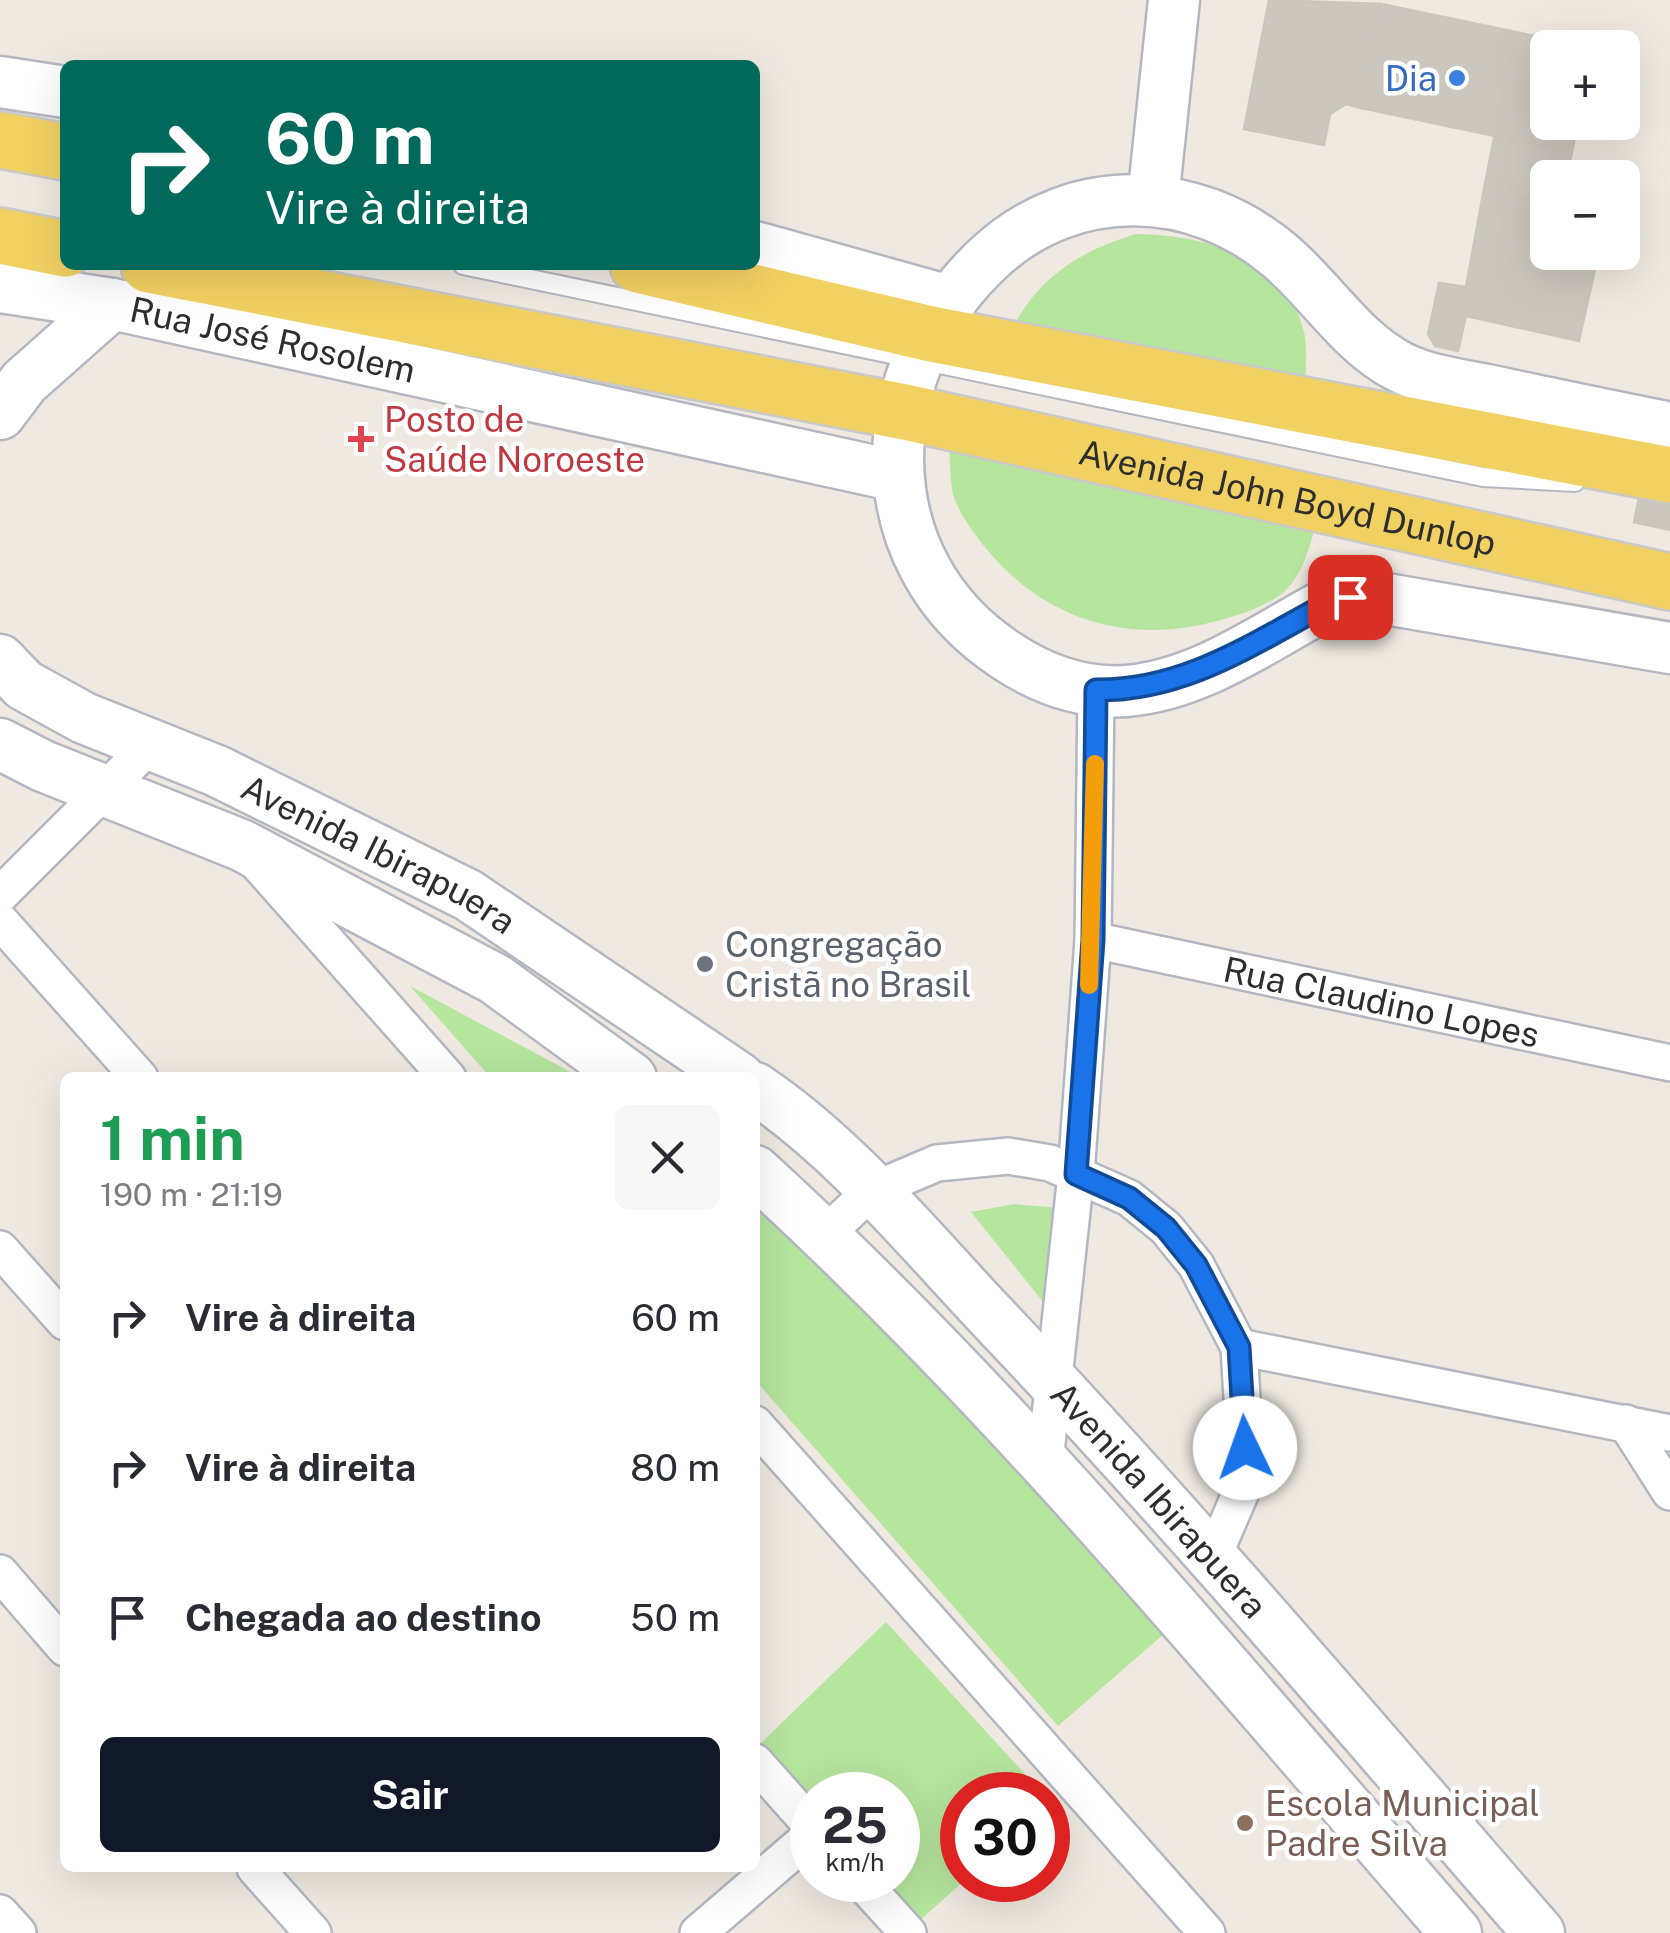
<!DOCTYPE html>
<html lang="pt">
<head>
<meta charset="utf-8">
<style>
	:root { --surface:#fff; --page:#f7f7f7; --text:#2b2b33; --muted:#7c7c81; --accent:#111827 }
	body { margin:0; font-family:"Public Sans",sans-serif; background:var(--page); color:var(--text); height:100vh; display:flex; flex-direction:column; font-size:38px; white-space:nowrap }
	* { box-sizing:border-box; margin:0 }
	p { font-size:32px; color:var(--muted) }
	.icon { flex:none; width:55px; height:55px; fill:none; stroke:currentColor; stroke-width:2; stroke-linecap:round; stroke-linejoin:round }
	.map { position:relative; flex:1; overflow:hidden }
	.details { position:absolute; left:60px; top:1072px; width:700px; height:800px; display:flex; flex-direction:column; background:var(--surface); border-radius:15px; box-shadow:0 10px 40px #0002 }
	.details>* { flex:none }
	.top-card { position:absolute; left:60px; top:60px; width:700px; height:210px; border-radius:15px; box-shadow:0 10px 40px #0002; background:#00695c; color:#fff; overflow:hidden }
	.controls { position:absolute; left:1530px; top:30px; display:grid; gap:20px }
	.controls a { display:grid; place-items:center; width:110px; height:110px; border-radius:15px; background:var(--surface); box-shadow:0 10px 40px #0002; font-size:50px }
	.speed { position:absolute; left:790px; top:1772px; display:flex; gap:20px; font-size:50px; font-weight:700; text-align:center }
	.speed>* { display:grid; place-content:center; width:130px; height:130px; border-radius:50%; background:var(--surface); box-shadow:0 10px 40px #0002; line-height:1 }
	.speed small { font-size:25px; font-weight:400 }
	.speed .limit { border:15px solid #d22; background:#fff; color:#111 }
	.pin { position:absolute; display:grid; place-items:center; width:85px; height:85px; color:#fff; margin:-42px; border-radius:20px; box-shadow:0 5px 15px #0006 }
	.me { position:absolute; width:110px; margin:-55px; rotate:357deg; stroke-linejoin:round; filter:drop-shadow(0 0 8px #0008) }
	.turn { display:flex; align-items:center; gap:35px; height:210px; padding:0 40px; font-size:45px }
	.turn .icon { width:130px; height:130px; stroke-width:2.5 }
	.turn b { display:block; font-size:70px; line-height:85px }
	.round { display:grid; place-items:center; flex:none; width:105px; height:105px; border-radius:15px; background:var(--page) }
	.headline { display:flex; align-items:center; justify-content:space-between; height:170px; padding:0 40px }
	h1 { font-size:60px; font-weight:700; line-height:75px; color:#1e9e55 }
	.action { display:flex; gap:20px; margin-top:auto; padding:20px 40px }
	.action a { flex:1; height:115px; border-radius:15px; background:var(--accent); color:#fff; font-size:40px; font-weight:700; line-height:115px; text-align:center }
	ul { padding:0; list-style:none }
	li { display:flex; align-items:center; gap:30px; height:150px; padding:0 40px }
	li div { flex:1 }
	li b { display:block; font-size:38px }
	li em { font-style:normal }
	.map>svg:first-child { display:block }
	.green { fill:#b6e59e }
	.building { fill:#cbc7bf; stroke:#cbc5ba; stroke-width:2.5 }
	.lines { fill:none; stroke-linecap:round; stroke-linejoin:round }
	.lane-casing { stroke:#b4b7c1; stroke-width:22 }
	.street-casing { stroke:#b4b7c1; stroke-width:40 }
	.secondary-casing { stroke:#b4b7c1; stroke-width:55 }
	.primary-casing { stroke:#c9c9c9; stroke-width:60 }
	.lane { stroke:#fff; stroke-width:18 }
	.street { stroke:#fff; stroke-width:35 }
	.secondary { stroke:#fff; stroke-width:50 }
	.primary { stroke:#f2d163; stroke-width:55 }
	.route-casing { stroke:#114b97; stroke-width:25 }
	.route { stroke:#1a73e8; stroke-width:18 }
	.slow { stroke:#f59e0b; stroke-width:18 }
	.shop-dot { fill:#3f7fe0; stroke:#fff; stroke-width:4 }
	.health-dot { fill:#e0444e; stroke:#fff; stroke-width:4 }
	.worship-dot { fill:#6b7280; stroke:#fff; stroke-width:4 }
	.education-dot { fill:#8d6e63; stroke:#fff; stroke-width:4 }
	.labels { text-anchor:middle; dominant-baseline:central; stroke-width:9; stroke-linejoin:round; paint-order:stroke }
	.shop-label { font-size:35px; fill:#366cbe; stroke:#fff; text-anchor:end }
	.street-label { font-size:35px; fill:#2e2e2e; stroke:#fff }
	.health-label { font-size:35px; fill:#be3a42; stroke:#fff; text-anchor:start }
	.worship-label { font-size:35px; fill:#5b616d; stroke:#fff; text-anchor:start }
	.education-label { font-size:35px; fill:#785e54; stroke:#fff; text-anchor:start }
</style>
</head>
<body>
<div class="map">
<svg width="1670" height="1933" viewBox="0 0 1670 1933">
	<rect width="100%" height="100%" fill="#efe9e1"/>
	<path class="green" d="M1136 234C1204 235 1285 256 1304 332 1308 348 1305 369 1306 386L1010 333C1037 278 1079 251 1136 234Z
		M949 434 1320 509C1312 536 1306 572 1284 592 1269 605 1240 615 1221 620 1130 646 1044 621 984 546 973 532 958 512 953 494 949 476 950 453 949 434Z
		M410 986 580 1077H490Z
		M755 1177 1172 1627 1058 1726 755 1380Z
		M1014 1204 1060 1208 1056 1318 971 1212Z
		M886 1622 1044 1795H962L965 1880 917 1923 879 1880H898V1795H812V1803L761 1743Z"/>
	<path class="building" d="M1269 0 1381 4 1361 108 1346 104 1330 114 1324 145 1244 129Z
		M1381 4 1593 48H1548V122H1578L1572 152 1361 108Z
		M1495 133 1572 152 1567 178H1548V204L1484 189Z
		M1484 189 1548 204V252L1597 260 1579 341 1466 316 1458 351 1435 346 1428 334 1439 283 1466 287Z
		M1639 498 1670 504V530L1634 522Z"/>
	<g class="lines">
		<defs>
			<path id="lane" d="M463 265 1483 477 1575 482"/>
			<g id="street">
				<path d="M258 864 448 1078"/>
				<path d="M0 895 151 744"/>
				<path d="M0 921 140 1078"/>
				<path id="s1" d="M1093 940 1670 1063"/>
				<path d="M825 1235 871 1191 937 1163 1008 1156 1050 1163 1129 1198 1166 1228 1196 1265 1239 1347 1245 1449 1241 1492 1213 1557"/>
				<path d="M0 1249 65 1322"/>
				<path d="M1239 1347 1670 1433"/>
				<path d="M1626 1423 1670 1492"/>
				<path d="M755 1424 1207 1933"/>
				<path d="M1045 1462 1076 1174 1093 940 1096 690"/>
				<path d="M0 1573 65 1648"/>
				<path d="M755 1762 812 1826"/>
				<path d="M255 1868 313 1933"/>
				<path d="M860 1880 908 1933"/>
				<path d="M0 1913 18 1933"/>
				<path d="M698 1933 812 1835"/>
			</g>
			<g id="secondary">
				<path d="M0 82 65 92"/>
				<path d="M1153 200 1174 0"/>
				<path d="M755 247 949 301"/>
				<path id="s2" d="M0 287 112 304 897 476"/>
				<path d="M0 414 24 382 112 304"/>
				<path d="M1670 428C1611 416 1551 404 1492 391 1462 385 1428 381 1400 367 1351 342 1321 290 1279 255 1195 184 1074 180 991 256 868 368 861 561 1007 656 1042 679 1082 694 1126 691 1200 685 1263 638 1327 604L1350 597H1375L1670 648"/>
				<path id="s3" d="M0 660 24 685 84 718 217 771 468 895 739 1078"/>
				<path d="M0 744 43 766 241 845 495 979 631 1078"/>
				<path id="s4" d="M755 1088C846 1149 920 1241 995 1320 1183 1518 1360 1727 1539 1933"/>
				<path d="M755 1171C1010 1404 1229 1673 1456 1933"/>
			</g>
			<g id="primary">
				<path d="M0 140 65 152"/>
				<path d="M0 236 65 249"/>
				<path id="s5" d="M149 265 905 412 1670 582"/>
				<path d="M638 265 931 334 1670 475"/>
			</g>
		</defs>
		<use href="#lane" class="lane-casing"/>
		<use href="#street" class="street-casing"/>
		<use href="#secondary" class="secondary-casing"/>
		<use href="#primary" class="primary-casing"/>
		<use href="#lane" class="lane"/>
		<use href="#street" class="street"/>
		<use href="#secondary" class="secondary"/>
		<use href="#primary" class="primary"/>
	</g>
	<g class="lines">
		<defs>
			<path id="route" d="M1245 1448 1239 1347 1196 1265 1166 1228 1129 1198 1076 1174 1093 940 1096 690C1185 691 1252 644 1327 604L1350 597"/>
		</defs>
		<use href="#route" class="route-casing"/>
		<use href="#route" class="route"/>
		<path class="slow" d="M1089 985 1095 764"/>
	</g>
	<circle class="shop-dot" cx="1457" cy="78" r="10"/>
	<path class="health-dot" d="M356 424h10v10h10v10h-10v10h-10v-10h-10v-10h10z"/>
	<circle class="worship-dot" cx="705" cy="964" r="10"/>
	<circle class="education-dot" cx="1245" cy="1823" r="10"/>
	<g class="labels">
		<g class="shop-label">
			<text x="1437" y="78">Dia</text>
		</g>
		<g class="street-label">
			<text stroke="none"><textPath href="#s2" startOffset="278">Rua José Rosolem</textPath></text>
			<text stroke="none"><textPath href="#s5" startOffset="1162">Avenida John Boyd Dunlop</textPath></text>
			<text stroke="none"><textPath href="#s3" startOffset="428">Avenida Ibirapuera</textPath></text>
			<text stroke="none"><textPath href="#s1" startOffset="295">Rua Claudino Lopes</textPath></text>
			<text stroke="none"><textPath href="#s4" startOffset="578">Avenida Ibirapuera</textPath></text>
		</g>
		<g class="health-label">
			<text x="384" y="419">Posto de<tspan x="384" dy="40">Saúde Noroeste</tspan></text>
		</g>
		<g class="worship-label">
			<text x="725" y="944">Congregação<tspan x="725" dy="40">Cristã no Brasil</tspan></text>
		</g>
		<g class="education-label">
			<text x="1265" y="1803">Escola Municipal<tspan x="1265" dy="40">Padre Silva</tspan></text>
		</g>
	</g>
</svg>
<div class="controls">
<a>+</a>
<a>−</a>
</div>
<div class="speed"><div>25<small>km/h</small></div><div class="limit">30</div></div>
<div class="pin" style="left:1350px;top:597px;background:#d93025"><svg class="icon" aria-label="arrive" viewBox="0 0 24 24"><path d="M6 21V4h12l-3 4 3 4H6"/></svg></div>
<svg class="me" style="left:1245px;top:1448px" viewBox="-20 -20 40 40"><circle r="19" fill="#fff"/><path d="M0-13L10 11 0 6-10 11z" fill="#1a73e8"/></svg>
<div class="top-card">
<div class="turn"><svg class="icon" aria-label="right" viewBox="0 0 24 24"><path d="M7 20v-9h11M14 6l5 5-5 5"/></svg><div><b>60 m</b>Vire à direita</div></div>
</div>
<section class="details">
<div class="headline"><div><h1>1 min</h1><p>190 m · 21:19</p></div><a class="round"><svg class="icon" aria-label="close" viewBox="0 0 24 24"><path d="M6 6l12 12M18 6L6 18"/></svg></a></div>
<ul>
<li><svg class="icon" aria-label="right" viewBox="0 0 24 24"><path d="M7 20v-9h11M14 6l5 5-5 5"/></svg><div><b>Vire à direita</b></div><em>60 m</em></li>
<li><svg class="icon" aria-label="right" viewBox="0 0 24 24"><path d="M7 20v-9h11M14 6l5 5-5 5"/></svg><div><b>Vire à direita</b></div><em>80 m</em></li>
<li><svg class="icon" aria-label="arrive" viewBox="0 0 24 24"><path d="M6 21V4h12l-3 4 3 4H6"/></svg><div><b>Chegada ao destino</b></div><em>50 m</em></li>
</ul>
<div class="action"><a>Sair</a></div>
</section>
</div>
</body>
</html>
